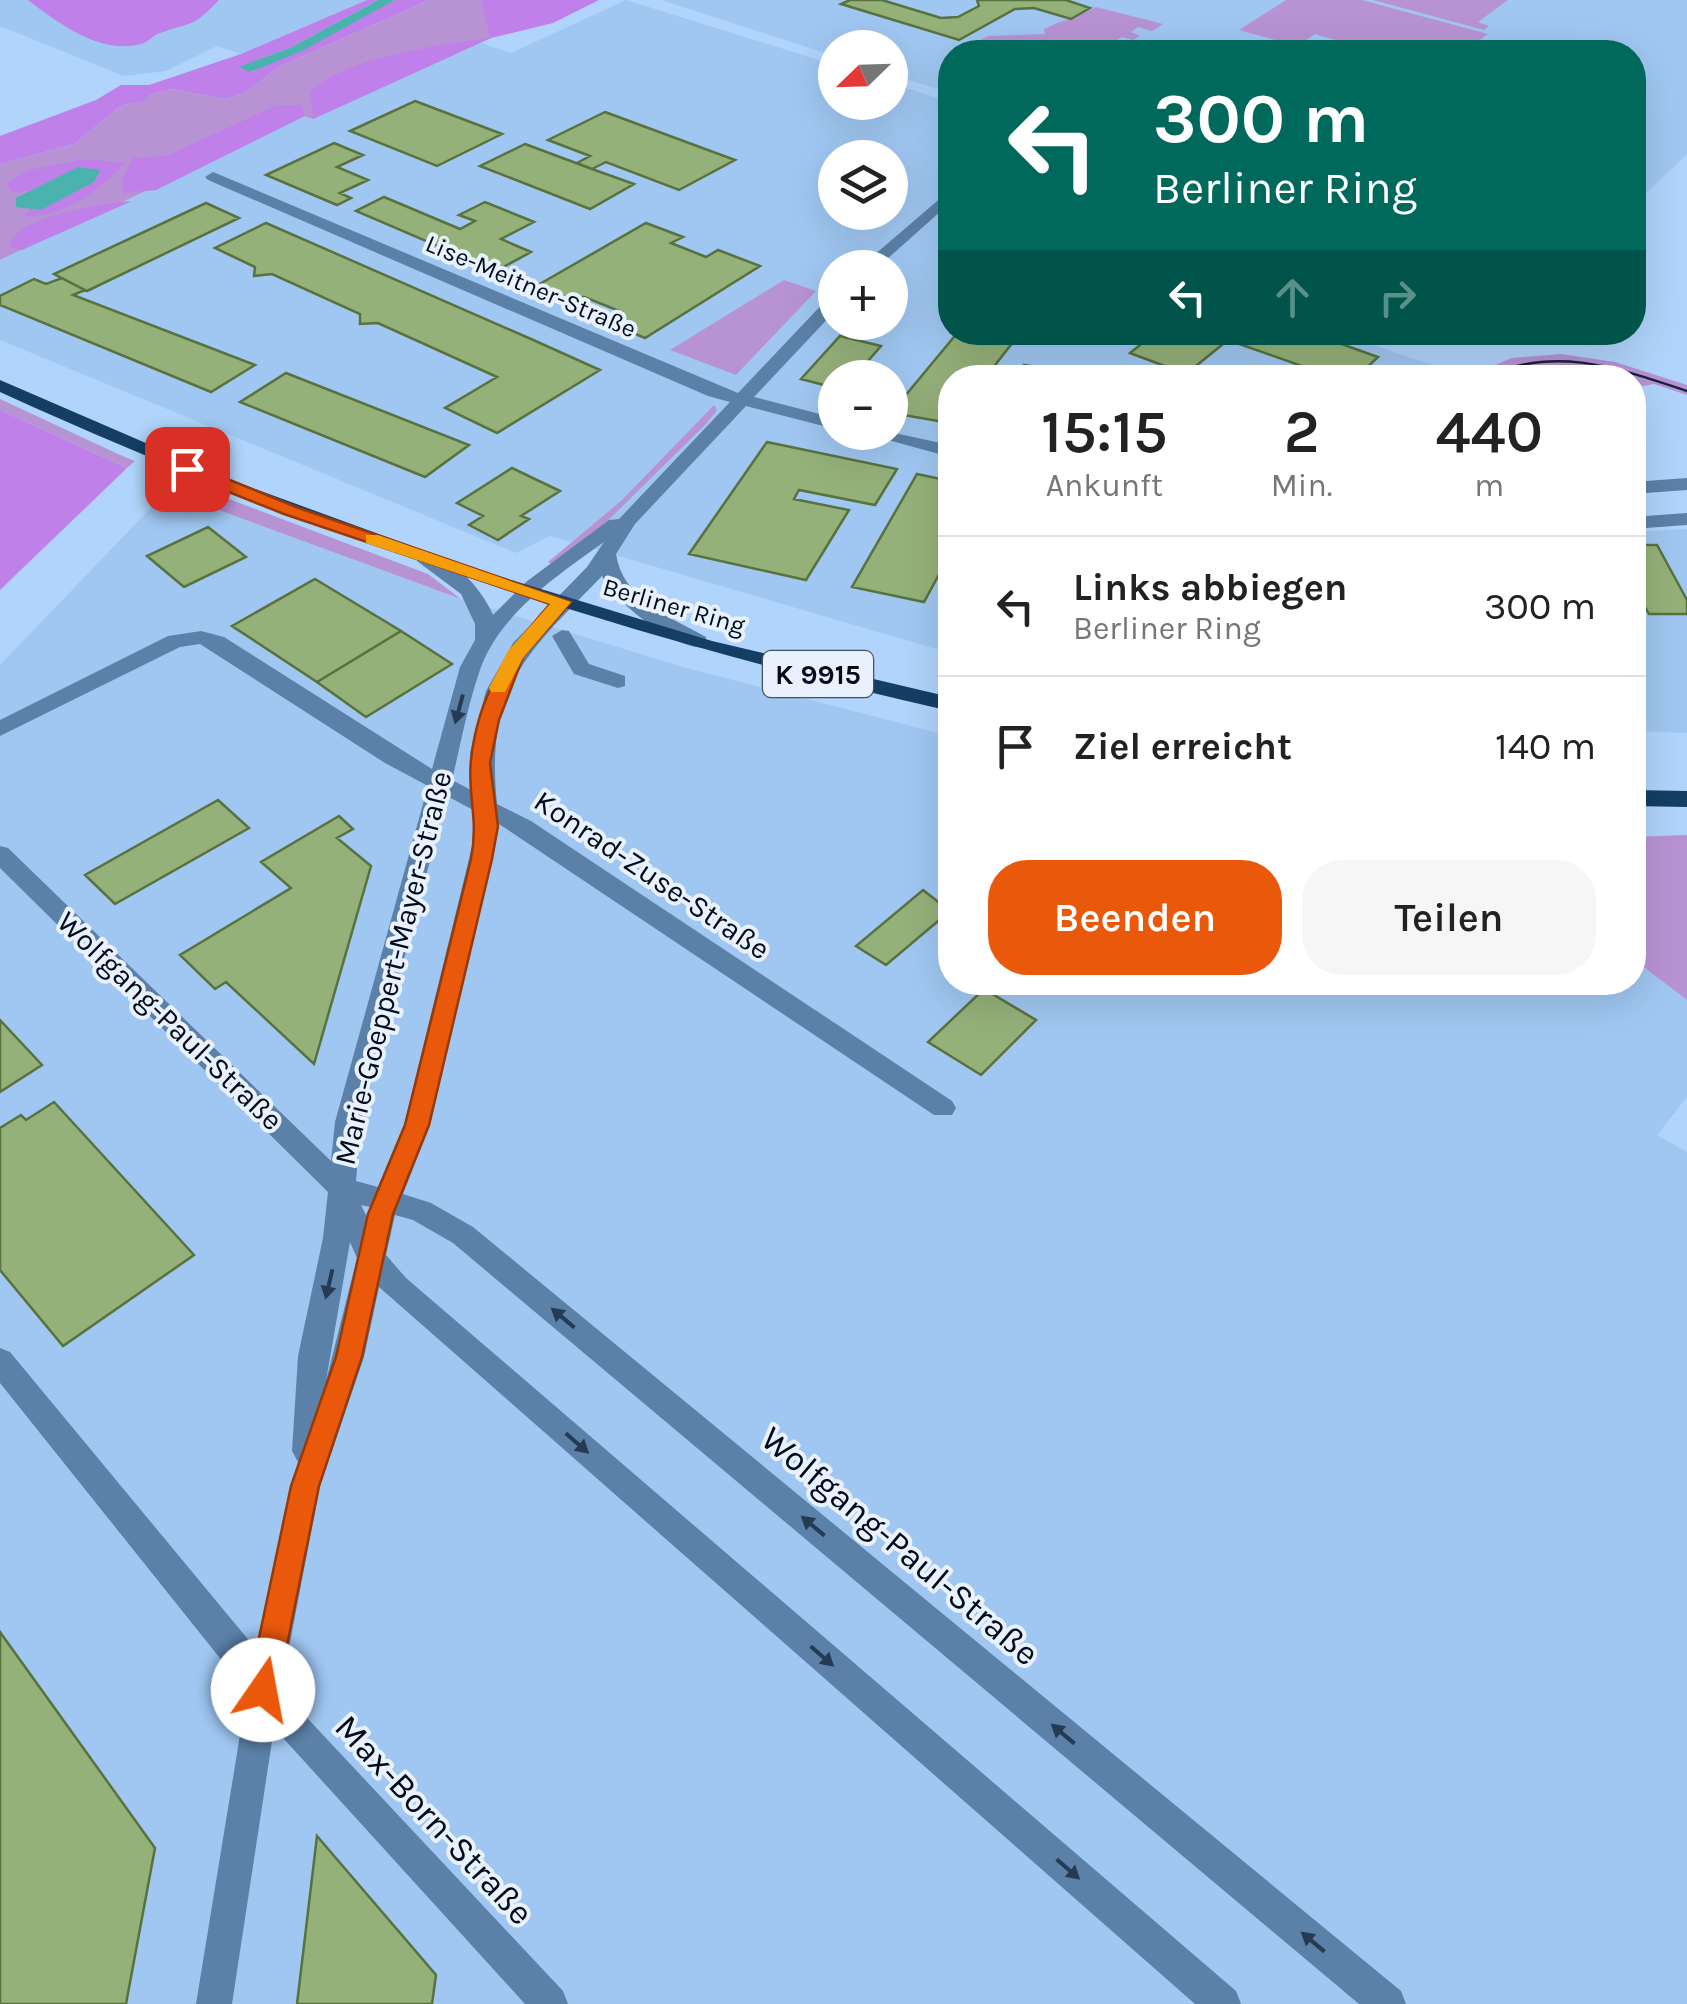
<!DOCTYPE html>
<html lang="de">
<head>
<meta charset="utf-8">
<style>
	:root { --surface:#fff; --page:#f6f6f6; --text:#222; --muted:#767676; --line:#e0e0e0; --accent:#ea580c }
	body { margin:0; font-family:Karla,sans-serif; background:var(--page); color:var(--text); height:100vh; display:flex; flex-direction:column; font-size:38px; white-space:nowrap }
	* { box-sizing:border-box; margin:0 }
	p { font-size:32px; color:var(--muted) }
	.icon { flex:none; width:55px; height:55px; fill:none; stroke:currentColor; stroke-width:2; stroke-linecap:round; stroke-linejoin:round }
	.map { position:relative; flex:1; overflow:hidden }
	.panel { position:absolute; left:938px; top:365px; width:708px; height:630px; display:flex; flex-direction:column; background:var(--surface); border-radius:40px; box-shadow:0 10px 40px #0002 }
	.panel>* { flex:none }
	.banner { position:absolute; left:938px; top:40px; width:708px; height:305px; border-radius:40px; box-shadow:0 10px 40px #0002; background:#00695c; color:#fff; overflow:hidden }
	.needle { width:65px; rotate:247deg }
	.controls { position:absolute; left:818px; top:30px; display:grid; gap:20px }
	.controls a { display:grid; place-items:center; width:90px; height:90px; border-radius:50%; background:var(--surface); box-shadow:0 10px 40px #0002; font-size:50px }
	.pin { position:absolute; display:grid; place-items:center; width:85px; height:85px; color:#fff; margin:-42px; border-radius:20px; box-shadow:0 5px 15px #0006 }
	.me { position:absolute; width:110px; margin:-55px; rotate:12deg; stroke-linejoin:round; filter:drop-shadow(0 0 8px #0008) }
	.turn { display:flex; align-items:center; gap:35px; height:210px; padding:0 50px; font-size:45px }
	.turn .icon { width:130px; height:130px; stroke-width:2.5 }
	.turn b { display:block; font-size:70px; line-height:85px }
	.lanes { display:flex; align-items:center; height:95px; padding:0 50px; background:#0003; justify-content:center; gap:50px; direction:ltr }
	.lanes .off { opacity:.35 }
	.eta { display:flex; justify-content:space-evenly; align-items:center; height:170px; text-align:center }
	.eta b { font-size:60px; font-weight:600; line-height:70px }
	.button { display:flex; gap:20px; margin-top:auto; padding:20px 50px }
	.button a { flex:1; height:115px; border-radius:40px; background:var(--accent); color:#fff; font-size:40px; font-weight:600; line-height:115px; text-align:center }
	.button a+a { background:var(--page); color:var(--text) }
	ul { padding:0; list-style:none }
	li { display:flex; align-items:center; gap:30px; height:140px; padding:0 50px; border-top:2px solid var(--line) }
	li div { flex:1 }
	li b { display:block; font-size:38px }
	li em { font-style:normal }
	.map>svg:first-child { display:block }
	.built { fill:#a0c7f2; fill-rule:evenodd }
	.green { fill:#b893d4 }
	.forest { fill:#bf80ea }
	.water { fill:#4ab3ae }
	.building { fill:#95b17a; stroke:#58723d; stroke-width:2.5 }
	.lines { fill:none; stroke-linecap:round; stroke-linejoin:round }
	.street { fill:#5c81a8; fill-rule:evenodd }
	.primary { fill:#143e65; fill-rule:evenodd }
	.tram { stroke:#152437; stroke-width:2.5 }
	.oneway { fill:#253b54 }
	.route { fill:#ea580c; stroke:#983908; stroke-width:2.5 }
	.slow { fill:#f59e0b }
	.labels { text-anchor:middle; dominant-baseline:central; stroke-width:8; stroke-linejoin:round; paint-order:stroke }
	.far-street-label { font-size:25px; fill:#000c1c; stroke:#e9f2fc }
	.shield { fill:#e9f2fc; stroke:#46515f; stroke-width:2.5 }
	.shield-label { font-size:28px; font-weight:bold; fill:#000c1c }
	.street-label { font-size:30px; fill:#000c1c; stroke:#e9f2fc }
	.near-street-label { font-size:35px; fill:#000c1c; stroke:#e9f2fc }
</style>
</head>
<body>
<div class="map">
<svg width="1687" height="2004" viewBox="0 0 1687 2004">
	<rect width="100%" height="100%" fill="#b0d4fb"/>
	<path class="built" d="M0 0H367L241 54 217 46 166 71 124 76 0 26Z
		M626 0 835 65V102H890V83L950 102V332L1340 333 1466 377 950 378V653L550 536 516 553 0 340V260L305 116 313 118 481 43 511 53ZM835 158H890V212H835ZM835 268H890V322H835ZM835 378H890V432H835Z
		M661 0H1687V154L1633 206 1632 52H950V93L890 74V48H835V56Z
		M167 491 461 599 683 667 950 736V982H1632L1633 958 1687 1000V1097L1657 1135 1687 1152V2004H0V665Z
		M1687 529V733L1633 731V532Z"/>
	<path class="green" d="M429 0H481L491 38 313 119 304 116 0 260V164L74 144 122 105 141 102 150 95 171 89 225 99 244 93 281 66Z
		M1286 0H1362L1488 34 1463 52H1349L1356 46 1315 34 1297 46 1239 30Z
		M1373 0H1508L1478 22 1489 26 1484 30Z
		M1096 7 1163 24 1152 31 1138 27 1131 32 1140 36 1133 40 1122 37 1112 43 1121 47 1113 52H957L988 36 1045 34 1044 29C1061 20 1078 18 1096 7Z
		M784 280 816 291 736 375 670 350Z
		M1561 354 1615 362 1687 385V395L1654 384 1643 386 1632 378 1465 377 1512 358Z
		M0 399 118 454 135 461 127 468 0 410Z
		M714 405 717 410 707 423 582 546 554 566 548 562 621 501Z
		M178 480 428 574 461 599 167 491Z
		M1687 835V1000L1632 958 1633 837Z"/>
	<path class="forest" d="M28 0H219C192 28 194 21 160 33 153 35 149 42 141 44 100 55 58 23 28 0Z
		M367 0H378L292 47 240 67 251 72 395 0H429L281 66 244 93 225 99 171 89 150 95 142 102 122 105 74 144 0 164V136L96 100 121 85H149L241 54Z
		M481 0H599L553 23 491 38 313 119 310 93C337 59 447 43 490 38Z
		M277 105H302L305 116 156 190 123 193 121 181 133 158 166 156Z
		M86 159 125 163C102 189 62 219 25 216L30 209 41 210 94 182 78 167 29 191 12 192 7 183 29 170Z
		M132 201 22 250 9 247C14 216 105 203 132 201Z
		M0 410 127 468 0 590Z"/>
	<path class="water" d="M378 0H395L302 51 250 72 239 67 292 47Z
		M78 167 100 170 94 182 41 210 16 207V198Z"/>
	<path class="building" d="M850 0H882L941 18 958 17 979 6 977 0H1066L1090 8 1071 19 1034 8 1015 9 959 40 841 4Z
		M1491 44H1501L1531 52H1480Z
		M415 101 502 134 437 166 350 131Z
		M605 112 735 160 679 190 606 162 592 169 577 163 590 156 548 140Z
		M334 143 363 155 337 167 368 180 340 193 351 198 337 205 266 175Z
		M525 144 592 169 634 184 590 209 480 166Z
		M384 197 460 229 475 221 459 215 485 202 534 222 501 239 531 252 496 271 356 211Z
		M206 203 239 218 87 291 54 274Z
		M266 223 531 339 600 370 497 433 445 408 497 377 378 323 360 324V314L272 274 254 276 255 267 215 248Z
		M646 223 683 237 671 243 706 257 718 250 760 266 645 338 607 322 622 312 584 297 570 305 531 289Z
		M62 278 85 290 73 295 255 365 211 392 0 305V296L34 279 46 284Z
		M958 332 1013 342 985 378H950V423L891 413Z
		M1156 332H1308L1378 357 1356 378H1285L1299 365 1228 340 1186 374 1130 353Z
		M840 336 881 346 853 378H835V388L801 379Z
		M1024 365 1081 374 1019 378Z
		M286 373 469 445 425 477 240 402Z
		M767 442 897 469 875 505 799 490 794 499 849 510 806 580 689 554Z
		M512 468 560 491 521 516 529 519 498 540 469 525 483 516 457 503Z
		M917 474 950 481V554L924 602 852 587Z
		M208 527 246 557 184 587 147 556Z
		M1632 545H1657L1687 600V614H1649L1632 584Z
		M315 579 401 631 317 682 232 626Z
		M401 631 452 664 366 717 317 682Z
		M218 800 249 828 115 904 85 875Z
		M339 816 353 829 337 838 371 866 314 1064 226 982 215 989 180 955 291 888 261 862Z
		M923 890 950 911 886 965 856 946Z
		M984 989 1036 1020 981 1075 928 1042Z
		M0 1020 42 1065 0 1092Z
		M54 1102 194 1255 63 1346 0 1270V1128L21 1115 26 1120Z
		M0 1632 155 1848 126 2004H0Z
		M317 1836 436 1975 432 2004H297Z"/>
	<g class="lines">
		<path class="street" d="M213 172 738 393 829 297 835 296V311L754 397 835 418V429L746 406 635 524 616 554C623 600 670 617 706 637V647C679 653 613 601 602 576 526 654 485 687 497 804L531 821 952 1101 956 1108 952 1115H934L499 824 430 1125 403 1194 431 1203 473 1227 1401 1991 1406 2004H1359L453 1243 413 1220 395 1215 386 1255 406 1278 1236 1991 1241 2004H1195L379 1287 364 1357 320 1486 282 1684 309 1720 563 1991 568 2004H525L274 1728 232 2004H196L247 1692 0 1383V1348L10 1352 256 1649 298 1462 292 1451 298 1356 323 1238 328 1192 0 868V846L8 848 331 1161 335 1122 428 786 385 763 200 644 180 647 0 736V720L168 636 201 631 224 637 432 769 460 667 475 640V624L461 594 417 561V553C447 548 483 590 493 615L526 582 609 520 619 519 730 402 708 396 208 180 205 177ZM604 542 587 567 513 643 486 691 470 753 473 791 452 780C461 743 468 703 481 667 502 612 558 575 604 542ZM447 796 475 811 477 826 404 1125 378 1187 356 1181 361 1122ZM361 1205 370 1207 367 1217ZM350 1242 357 1258 326 1381Z
			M950 190V203L877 268H859Z
			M859 432H890L950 445V457Z
			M1687 478V490L1632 494V482Z
			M1687 513V525L1632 529V517Z
			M562 630 569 631 589 664 625 676V686L618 688 574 674 552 636Z"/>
		<path class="primary" d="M0 380 236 482 472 568 712 641 950 697V711C619 636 309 533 0 392Z
			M1632 790 1687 791V807L1632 806Z"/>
		<path class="tram" d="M1484 378C1553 344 1618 368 1687 391"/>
	</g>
	<defs><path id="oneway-solid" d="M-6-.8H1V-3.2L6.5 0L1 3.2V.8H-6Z" transform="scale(2.5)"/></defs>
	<g class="oneway">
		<use href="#oneway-solid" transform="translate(459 709) rotate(105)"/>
		<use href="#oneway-solid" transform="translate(329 1284) rotate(103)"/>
		<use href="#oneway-solid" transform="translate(563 1318) rotate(-140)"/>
		<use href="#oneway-solid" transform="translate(577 1443) rotate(41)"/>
		<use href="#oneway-solid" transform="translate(813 1526) rotate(-140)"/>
		<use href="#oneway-solid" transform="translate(822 1656) rotate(41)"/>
		<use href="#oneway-solid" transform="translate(1063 1734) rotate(-140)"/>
		<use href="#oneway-solid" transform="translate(1068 1869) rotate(41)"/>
		<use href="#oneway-solid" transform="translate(1313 1942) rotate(-140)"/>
	</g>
	<path class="route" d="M181 465H193L296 507 571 602 523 657 499 720 490 763 498 826 492 859 429 1125 393 1214 362 1357 319 1486 278 1690 274 1700 263 1705 253 1700 248 1690 291 1486 336 1357 368 1214 405 1125 471 859C479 818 467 795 471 760 478 694 508 651 550 604L284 514 181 473Z"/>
	<path class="slow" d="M366 535H378L571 602 523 658 505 692H491L489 688 508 651 550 604 366 543Z"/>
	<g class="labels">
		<g class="far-street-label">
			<text transform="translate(531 286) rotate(23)">Lise-Meitner-Straße</text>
			<text transform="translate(674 606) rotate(16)">Berliner Ring</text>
		</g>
		<rect class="shield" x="763" y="651" width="110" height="46" rx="8"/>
		<g class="shield-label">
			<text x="818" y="674">K 9915</text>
		</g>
		<g class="street-label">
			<text transform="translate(652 875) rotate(34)">Konrad-Zuse-Straße</text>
			<text transform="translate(393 968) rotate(-76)">Marie-Goeppert-Mayer-Straße</text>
			<text transform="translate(170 1021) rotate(44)">Wolfgang-Paul-Straße</text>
		</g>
		<g class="near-street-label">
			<text transform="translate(900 1546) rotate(40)">Wolfgang-Paul-Straße</text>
			<text transform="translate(434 1820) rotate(47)">Max-Born-Straße</text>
		</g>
	</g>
</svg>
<div class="controls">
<a><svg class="needle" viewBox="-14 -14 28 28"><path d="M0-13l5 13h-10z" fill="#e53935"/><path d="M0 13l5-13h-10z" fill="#767676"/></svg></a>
<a><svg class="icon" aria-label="layers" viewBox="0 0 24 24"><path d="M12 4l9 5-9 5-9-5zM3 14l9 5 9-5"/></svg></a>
<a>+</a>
<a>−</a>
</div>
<div class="pin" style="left:187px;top:469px;background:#d93025"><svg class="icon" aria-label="arrive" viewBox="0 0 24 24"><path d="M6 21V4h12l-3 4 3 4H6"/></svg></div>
<svg class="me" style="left:263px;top:1690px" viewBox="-20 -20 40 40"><circle r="19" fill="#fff"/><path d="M0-13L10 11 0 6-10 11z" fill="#ea580c"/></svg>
<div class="banner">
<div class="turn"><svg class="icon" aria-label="left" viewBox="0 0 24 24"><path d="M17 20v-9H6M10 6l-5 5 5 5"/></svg><div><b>300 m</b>Berliner Ring</div></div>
<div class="lanes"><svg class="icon" aria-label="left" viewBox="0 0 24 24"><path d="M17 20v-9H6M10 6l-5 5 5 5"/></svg><svg class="icon off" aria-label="ahead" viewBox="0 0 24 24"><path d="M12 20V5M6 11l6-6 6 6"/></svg><svg class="icon off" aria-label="right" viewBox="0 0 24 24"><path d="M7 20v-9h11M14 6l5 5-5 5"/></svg></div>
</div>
<section class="panel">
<div class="eta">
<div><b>15:15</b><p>Ankunft</p></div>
<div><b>2</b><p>Min.</p></div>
<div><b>440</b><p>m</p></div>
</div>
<ul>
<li><svg class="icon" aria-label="left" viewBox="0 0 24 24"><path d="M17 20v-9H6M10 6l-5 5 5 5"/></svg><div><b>Links abbiegen</b><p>Berliner Ring</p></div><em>300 m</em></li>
<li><svg class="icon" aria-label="arrive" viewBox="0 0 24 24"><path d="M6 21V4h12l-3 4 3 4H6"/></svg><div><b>Ziel erreicht</b></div><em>140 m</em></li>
</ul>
<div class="button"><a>Beenden</a><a>Teilen</a></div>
</section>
</div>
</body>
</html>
